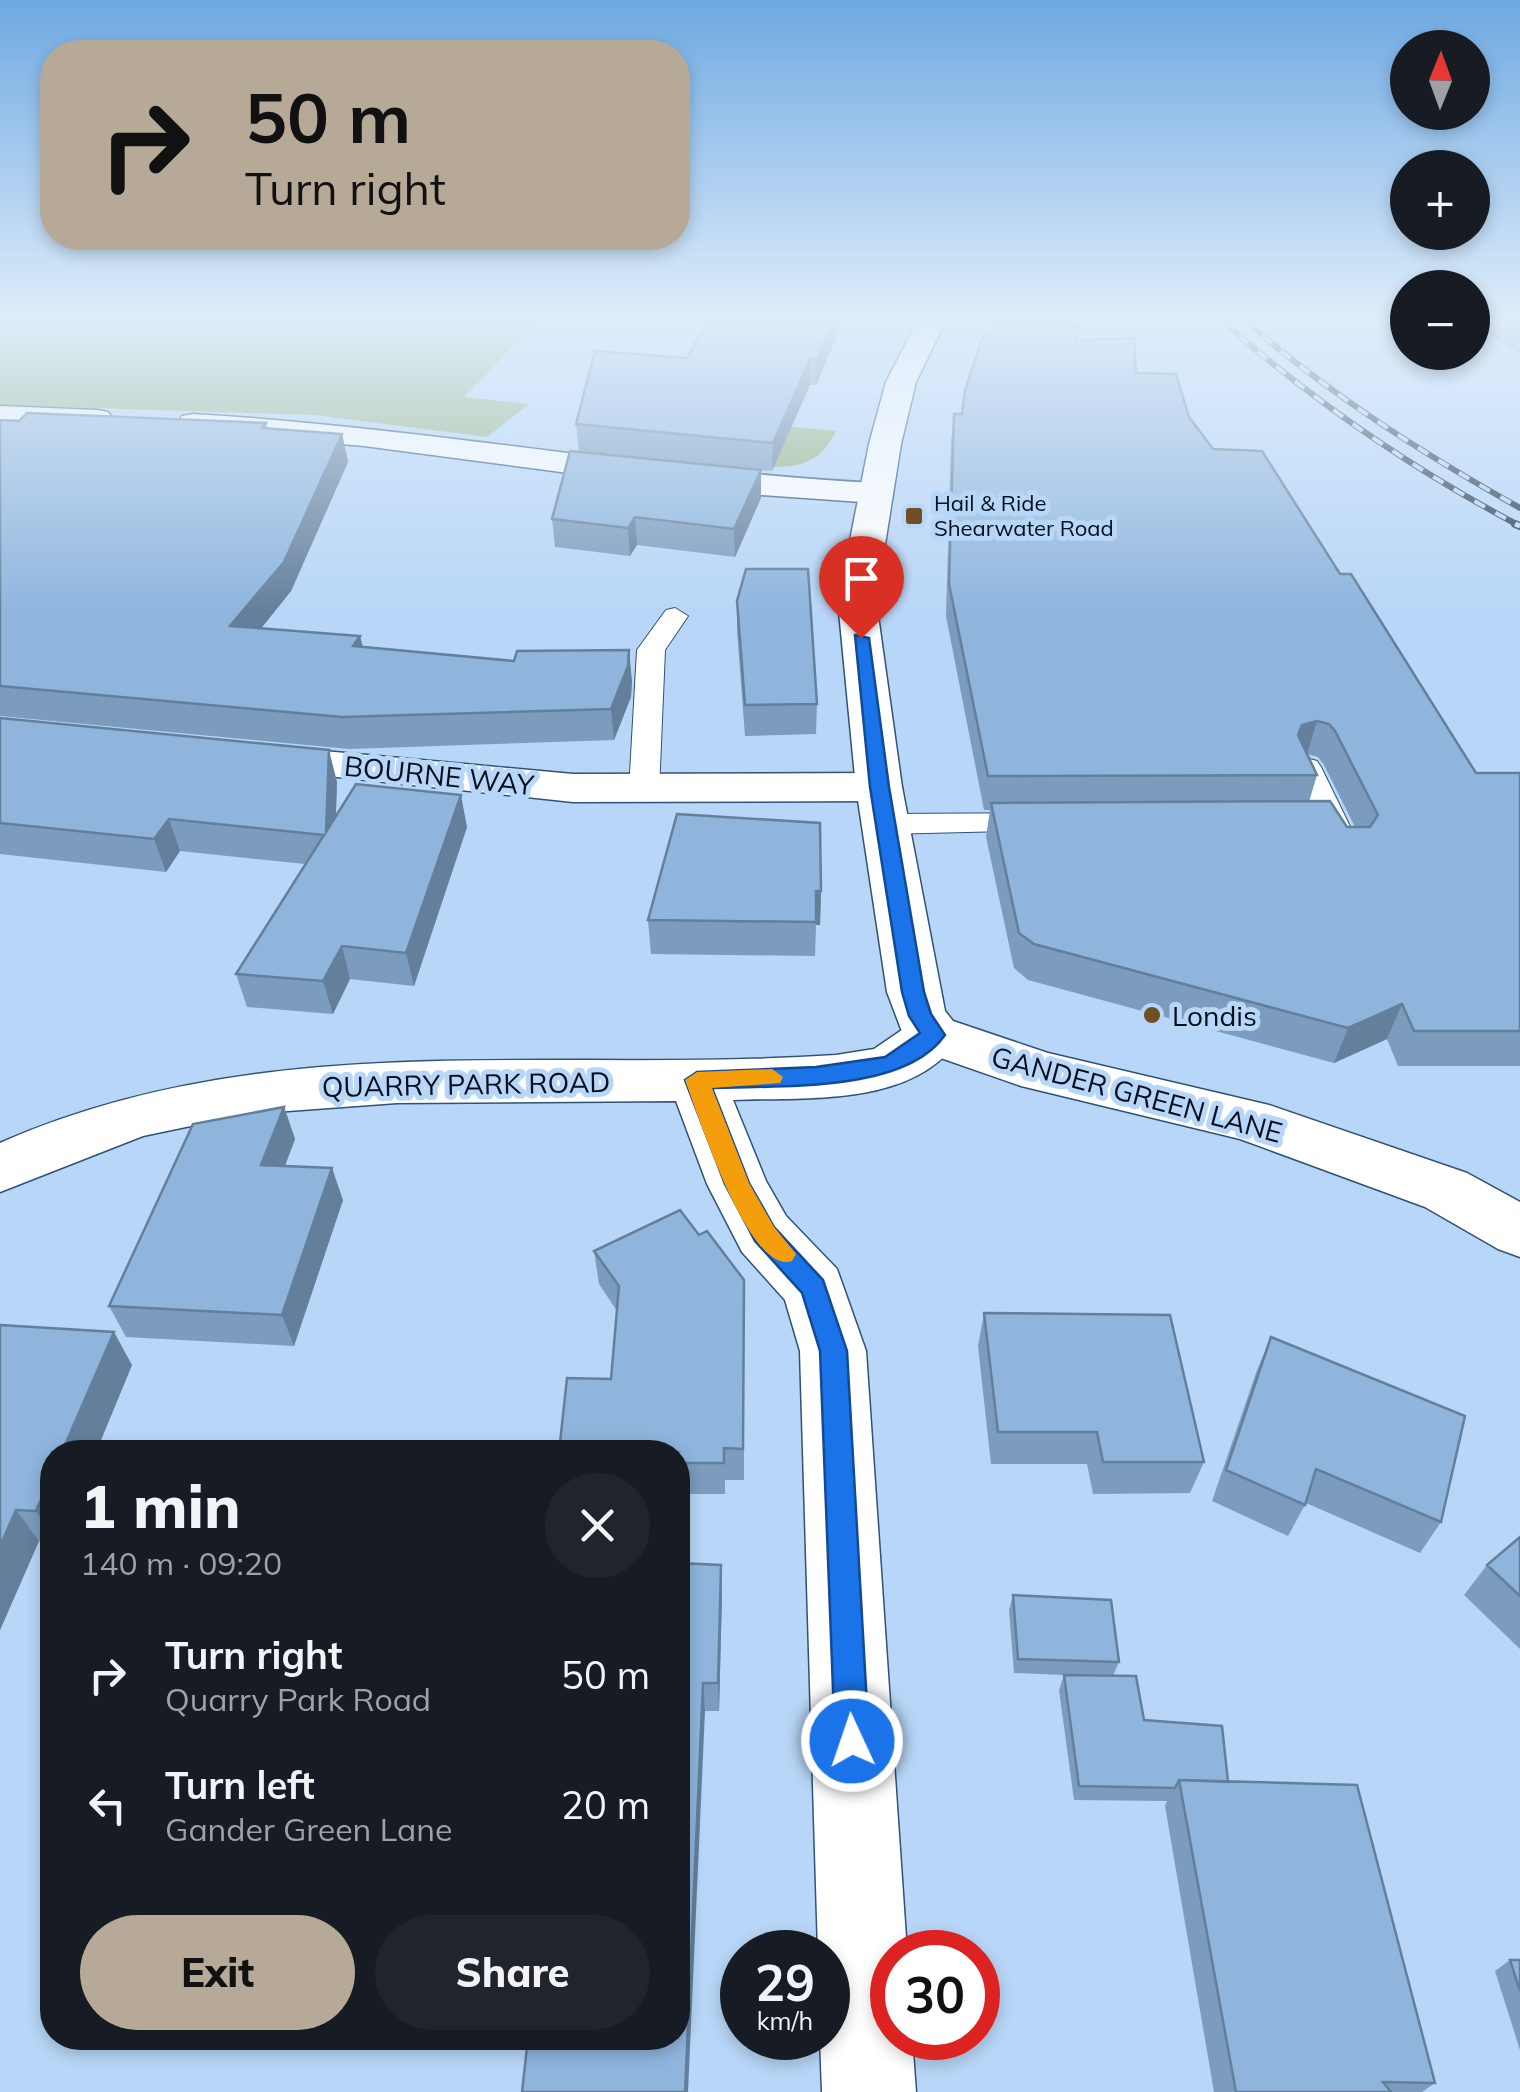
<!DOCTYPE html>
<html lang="en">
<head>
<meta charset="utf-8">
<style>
	:root { --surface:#171b24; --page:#20242c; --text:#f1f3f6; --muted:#9ea1a6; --accent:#b7a998 }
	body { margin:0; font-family:Mulish,sans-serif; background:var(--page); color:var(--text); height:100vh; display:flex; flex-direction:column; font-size:38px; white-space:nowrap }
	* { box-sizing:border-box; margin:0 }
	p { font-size:32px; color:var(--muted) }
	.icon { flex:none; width:55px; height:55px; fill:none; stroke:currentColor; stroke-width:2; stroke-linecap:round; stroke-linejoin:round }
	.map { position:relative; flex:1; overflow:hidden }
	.side { position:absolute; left:40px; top:1440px; width:650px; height:610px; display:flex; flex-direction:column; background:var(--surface); border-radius:40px; box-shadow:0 5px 15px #0003 }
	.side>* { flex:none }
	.banner { position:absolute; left:40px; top:40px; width:650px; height:210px; border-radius:40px; box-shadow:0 5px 15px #0003; background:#b7a998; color:#111; overflow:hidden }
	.needle { width:65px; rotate:1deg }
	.controls { position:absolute; left:1390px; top:30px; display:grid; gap:20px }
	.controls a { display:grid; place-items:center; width:100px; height:100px; border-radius:50%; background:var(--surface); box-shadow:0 5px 15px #0003; font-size:50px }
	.speed { position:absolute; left:720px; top:1930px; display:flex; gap:20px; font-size:50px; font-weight:700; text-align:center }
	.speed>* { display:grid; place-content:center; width:130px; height:130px; border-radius:50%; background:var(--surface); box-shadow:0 5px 15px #0003; line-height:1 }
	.speed small { font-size:25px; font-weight:400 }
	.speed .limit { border:15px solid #d22; background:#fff; color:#111 }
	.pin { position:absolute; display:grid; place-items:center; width:85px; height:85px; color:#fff; margin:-102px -42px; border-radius:50% 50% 50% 0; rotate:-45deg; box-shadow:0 0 10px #0007 }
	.pin .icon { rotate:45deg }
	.me { position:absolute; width:110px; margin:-55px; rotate:357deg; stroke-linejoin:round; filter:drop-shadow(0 0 8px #0008) }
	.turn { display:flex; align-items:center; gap:35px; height:210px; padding:0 40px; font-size:45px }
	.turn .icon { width:130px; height:130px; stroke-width:2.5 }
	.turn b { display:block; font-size:70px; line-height:85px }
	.round { display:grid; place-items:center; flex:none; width:105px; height:105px; border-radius:52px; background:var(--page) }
	.summary { display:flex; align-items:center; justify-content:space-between; height:170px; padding:0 40px }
	h1 { font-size:60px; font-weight:800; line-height:75px }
	.primary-button { display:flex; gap:20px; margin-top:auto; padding:20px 40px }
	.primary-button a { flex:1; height:115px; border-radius:60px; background:var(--accent); color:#111; font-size:40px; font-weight:800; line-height:115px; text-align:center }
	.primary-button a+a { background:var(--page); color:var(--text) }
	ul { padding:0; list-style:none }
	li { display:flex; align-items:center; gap:30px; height:130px; padding:0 40px }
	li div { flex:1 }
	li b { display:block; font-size:38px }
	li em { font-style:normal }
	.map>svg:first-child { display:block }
	.green { fill:#96b17d }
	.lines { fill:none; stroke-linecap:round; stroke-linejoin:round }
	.service-casing { stroke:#305275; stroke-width:2 }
	.minor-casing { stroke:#305275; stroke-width:3 }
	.tertiary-casing { stroke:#305275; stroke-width:3 }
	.service { fill:#fff; fill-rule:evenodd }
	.minor { fill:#fff; fill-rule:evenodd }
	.tertiary { fill:#fff; fill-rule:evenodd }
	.rail-far1-casing { stroke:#29394b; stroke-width:6 }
	.rail-casing { stroke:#29394b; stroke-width:8 }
	.rail-far1 { stroke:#b8d6f7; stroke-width:4; stroke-dasharray:12; stroke-linecap:butt }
	.rail { stroke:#b8d6f7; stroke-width:5; stroke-dasharray:16; stroke-linecap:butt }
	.wall { fill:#7b9cbe; fill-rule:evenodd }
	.shaded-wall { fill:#647f9b }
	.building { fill:#8fb5dd; stroke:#647f9b; stroke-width:2.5 }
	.route { fill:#1a73e8; stroke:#114b97; stroke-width:2.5 }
	.slow { fill:#f59e0b }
	.poi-dot { fill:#704f26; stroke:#b8d6f7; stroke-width:4 }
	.labels { text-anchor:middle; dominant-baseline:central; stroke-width:10; stroke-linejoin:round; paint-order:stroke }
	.far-poi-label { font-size:22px; fill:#04101e; stroke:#b8d6f7; text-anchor:start }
	.street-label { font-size:28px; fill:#04101e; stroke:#b8d6f7 }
	.poi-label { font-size:28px; fill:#04101e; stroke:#b8d6f7; text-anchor:start }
</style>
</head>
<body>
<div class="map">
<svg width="1520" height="2092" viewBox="0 0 1520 2092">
	<rect width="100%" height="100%" fill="#b8d6f7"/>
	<path class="green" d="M0 320H538L464 397 529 404 487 437 314 415 0 405Z
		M771 425 836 431C817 470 790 468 750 466Z"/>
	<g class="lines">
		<defs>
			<path id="service" d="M675 608 688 616 665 650 659 791 655 798H633L629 791 637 650 666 610Z
				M1306 758 1317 761 1321 767 1361 849 1356 856H1334L1329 849 1291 767 1295 761Z
				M1038 813 1049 816 1054 823 1049 830 885 834 874 831 869 824 874 817 885 814Z"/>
			<path id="minor" d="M0 406 97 410 108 412 113 419 108 426 97 428 0 424Z
				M193 414C422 427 647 471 876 483L888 486 893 493 888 500 876 503 704 491 364 446 182 430 177 423 182 416Z
				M259 745 573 774 879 773 895 777 902 787 895 797 879 801 573 802 243 767 237 758 243 749Z
				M934 1016 953 1021 961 1035C918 1108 805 1097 733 1100L766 1181 786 1216 837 1269 866 1351 907 1952H892V2038H912L916 2092H822L820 2038H828V1952H818L800 1351 785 1300 742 1252 707 1184 676 1101 397 1103 248 1114 143 1136 0 1192V1143C267 1025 553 1074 836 1055L874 1049 915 1021Z"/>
			<path id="tertiary" d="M918 320H946L916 382 901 444 876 601 902 787 945 1011 953 1021 1048 1053 1269 1105 1467 1173 1520 1202V1257L1498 1249 1425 1207 1240 1139 1021 1086 915 1049 901 1029 887 992 856 787 838 601 869 444 886 382Z"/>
		</defs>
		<use href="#service" class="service-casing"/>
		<use href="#minor" class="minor-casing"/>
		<use href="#tertiary" class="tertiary-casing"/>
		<use href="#service" class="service"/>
		<use href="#minor" class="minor"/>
		<use href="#tertiary" class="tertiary"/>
		<defs>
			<path id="rail-far1" d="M1221 320C1313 401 1412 469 1520 526
				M1244 320C1329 394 1422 453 1520 508"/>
			<path id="rail" d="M1515 524 1520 526"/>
		</defs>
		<use href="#rail-far1" class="rail-far1-casing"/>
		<use href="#rail" class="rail-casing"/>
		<use href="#rail-far1" class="rail-far1"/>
		<use href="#rail" class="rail"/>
	</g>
	<path class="wall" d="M844 320 816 385H810L772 471 579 451 576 424 687 358Z
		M1472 320H1520V354L1472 325Z
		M991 336 1077 340 1136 373 1189 417 1213 449 1340 574 1476 773H1520V1066H1398L1387 1039 1334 1063 1028 980 1014 968 986 837 990 810H984L946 616 951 442 954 414H962ZM1307 754 1318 757 1324 765 1355 827H1347L1309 802 1317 775Z
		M0 420 266 423 268 429 342 434 348 462 291 591 261 628 360 636 363 647 632 681 631 697 614 740 349 749 0 716Z
		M761 498 735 557 637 545 630 556 555 547 552 519Z
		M737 601 817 704 816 734 745 736 737 631Z
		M0 718 337 782 336 816 467 827 414 986 350 979 333 1014 247 1007 236 974 305 864 180 851 166 872 0 854Z
		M821 891 820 925H816L815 956 651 954 648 920Z
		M284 1107 295 1139 285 1166 343 1200 294 1346 126 1337 109 1306Z
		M699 1235 744 1280V1480H725V1494H678V1452L611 1379 617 1311 599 1284 594 1251Z
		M984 1313 1204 1462 1190 1493 1093 1494 1087 1464H991L978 1346Z
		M0 1325 132 1365 96 1452H52V1542L39 1541 0 1630Z
		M1271 1337 1441 1522 1420 1553 1306 1503 1288 1536 1212 1501 1257 1370Z
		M1520 1537V1649L1464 1595 1487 1565Z
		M678 1563 722 1595 719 1711H705Z
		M1013 1595 1119 1662 1113 1676 1144 1720 1228 1782 1435 2083 1422 2092H1214L1165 1806 1167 1801 1074 1800 1059 1690 1064 1675 1014 1673 1009 1610Z
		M1510 1960H1520V2050L1495 1971Z"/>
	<path class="shaded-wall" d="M834 320H844L816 385 817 359Z
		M811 358 810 385 772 471 773 443Z
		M342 434 348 462 291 591 239 656 230 626Z
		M761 470V498L735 557 734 529Z
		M635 517 637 545 630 556 628 528Z
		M360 636 367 667 353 646Z
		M629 650 632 681 631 697 614 740 611 709Z
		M1317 721 1307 754 1298 735 1302 725Z
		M329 750 337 782 334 864 326 832Z
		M461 795 467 827 414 986 406 953Z
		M169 819 180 851 166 872 154 839Z
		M816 891H821L820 925H816Z
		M342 946 350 979 333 1014 323 981Z
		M1402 1004 1387 1039 1334 1063 1348 1028Z
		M284 1107 295 1139 273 1197 261 1165Z
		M332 1168 343 1200 294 1346 282 1315Z
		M114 1332 132 1365 96 1452H62Z
		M52 1474V1534L36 1511Z
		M16 1510 39 1541 0 1630V1546Z
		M721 1565 722 1595 719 1711 718 1683Z
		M703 1683 705 1711 688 2092H685Z"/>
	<path class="building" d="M708 320H834L817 359 811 358 773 443 576 424 595 351 687 358Z
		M998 320 1079 325 1076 340 1134 338 1136 373 1176 374 1189 417 1213 449 1262 451 1340 574H1351L1476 773H1520V1031H1414L1402 1004 1348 1028 1034 944 1019 933 991 803 1330 801 1347 827H1370L1378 815 1335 731 1329 724 1317 721 1302 725 1298 735 1317 775 988 776 949 584 954 414H962L965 390 983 336H991Z
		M27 413 266 423 262 428 342 434 284 562 230 626 360 636 353 646 514 661 517 651 629 650 628 666 611 709 342 717 0 686V420L19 421Z
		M570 451 761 470 734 529 635 517 628 528 552 519Z
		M746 569H808L817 704 745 705 737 601Z
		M0 718 329 750 326 832 356 784 461 795 406 953 342 946 323 981 236 974 324 835 169 819 154 839 0 823Z
		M677 814 820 823 821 891H816V922L648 920Z
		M284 1107 261 1165 332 1168 282 1315 109 1306 193 1124Z
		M680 1210 699 1235 707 1231 744 1280 743 1449 724 1448V1463H678V1452H559L567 1378 611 1379 619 1286 594 1251Z
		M984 1313 1170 1315 1204 1462H1103L1097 1432H998Z
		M0 1325 114 1332 62 1452H52V1474L36 1511 16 1510 0 1546Z
		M1271 1337 1465 1416 1441 1522 1316 1469 1305 1505 1226 1470Z
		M1520 1537V1596L1487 1565Z
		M678 1563 721 1565 718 1683H703L685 2092H522L528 2038H678Z
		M1013 1595 1111 1600 1119 1662 1018 1659Z
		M1064 1675 1136 1676 1144 1720 1222 1726 1228 1782 1179 1780 1175 1788 1079 1786Z
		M1179 1780 1357 1785 1435 2083 1383 2082 1391 2092H1236Z
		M1510 1960H1520V1991Z"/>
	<linearGradient id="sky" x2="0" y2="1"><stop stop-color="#6ea9e2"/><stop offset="0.52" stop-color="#dfedfb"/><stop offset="1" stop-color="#dfedfb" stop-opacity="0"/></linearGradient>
	<rect width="1520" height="613" fill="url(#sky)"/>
	<path class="route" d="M855 635 869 638 889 787 924 992 931 1014 945 1035C904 1094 777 1085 712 1088L749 1183 774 1227 823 1280 847 1351 869 1741 864 1753 852 1758 840 1753 835 1741 820 1351 802 1293 755 1241 725 1184 685 1080 697 1072 816 1067 885 1057 920 1033 909 1016 902 992 870 787Z"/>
	<path class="slow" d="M772 1069 783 1077 780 1083 712 1088 749 1183 774 1227 796 1254 792 1261C749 1276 698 1114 685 1080L697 1072Z"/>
	<g class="poi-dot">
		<rect x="904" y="506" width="20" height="20" rx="5"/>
		<circle cx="1152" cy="1015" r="10"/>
	</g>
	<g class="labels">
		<g class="far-poi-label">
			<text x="934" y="503">Hail &amp; Ride<tspan x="934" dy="25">Shearwater Road</tspan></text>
		</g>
		<g class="street-label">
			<text transform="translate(439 775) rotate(6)">BOURNE WAY</text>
			<text transform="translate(466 1084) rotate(-1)">QUARRY PARK ROAD</text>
			<text transform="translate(1137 1094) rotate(15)">GANDER GREEN LANE</text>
		</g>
		<g class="poi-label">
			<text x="1172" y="1015">Londis</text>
		</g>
	</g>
</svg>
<div class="controls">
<a><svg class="needle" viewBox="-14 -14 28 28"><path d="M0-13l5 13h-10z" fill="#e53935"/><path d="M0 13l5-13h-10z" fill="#9ea1a6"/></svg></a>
<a>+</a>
<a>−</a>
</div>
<div class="speed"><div>29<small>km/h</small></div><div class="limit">30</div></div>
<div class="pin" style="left:861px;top:638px;background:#d93025"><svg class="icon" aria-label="arrive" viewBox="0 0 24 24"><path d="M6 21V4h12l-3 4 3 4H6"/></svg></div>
<svg class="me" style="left:852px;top:1741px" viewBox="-20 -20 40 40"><circle r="17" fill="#1a73e8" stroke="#fff" stroke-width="3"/><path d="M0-11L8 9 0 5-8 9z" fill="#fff"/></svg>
<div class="banner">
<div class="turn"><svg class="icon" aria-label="right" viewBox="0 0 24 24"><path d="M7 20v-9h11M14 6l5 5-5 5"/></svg><div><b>50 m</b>Turn right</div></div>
</div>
<section class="side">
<div class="summary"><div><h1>1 min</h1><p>140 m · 09:20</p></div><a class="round"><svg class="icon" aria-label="close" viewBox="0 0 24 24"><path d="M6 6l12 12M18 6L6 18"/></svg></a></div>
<ul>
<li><svg class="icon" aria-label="right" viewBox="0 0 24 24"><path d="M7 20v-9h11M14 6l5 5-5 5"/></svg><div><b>Turn right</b><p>Quarry Park Road</p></div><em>50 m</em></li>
<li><svg class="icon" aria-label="left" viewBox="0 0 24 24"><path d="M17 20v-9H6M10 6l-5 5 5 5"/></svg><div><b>Turn left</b><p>Gander Green Lane</p></div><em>20 m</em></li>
</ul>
<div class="primary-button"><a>Exit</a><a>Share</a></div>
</section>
</div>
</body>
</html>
